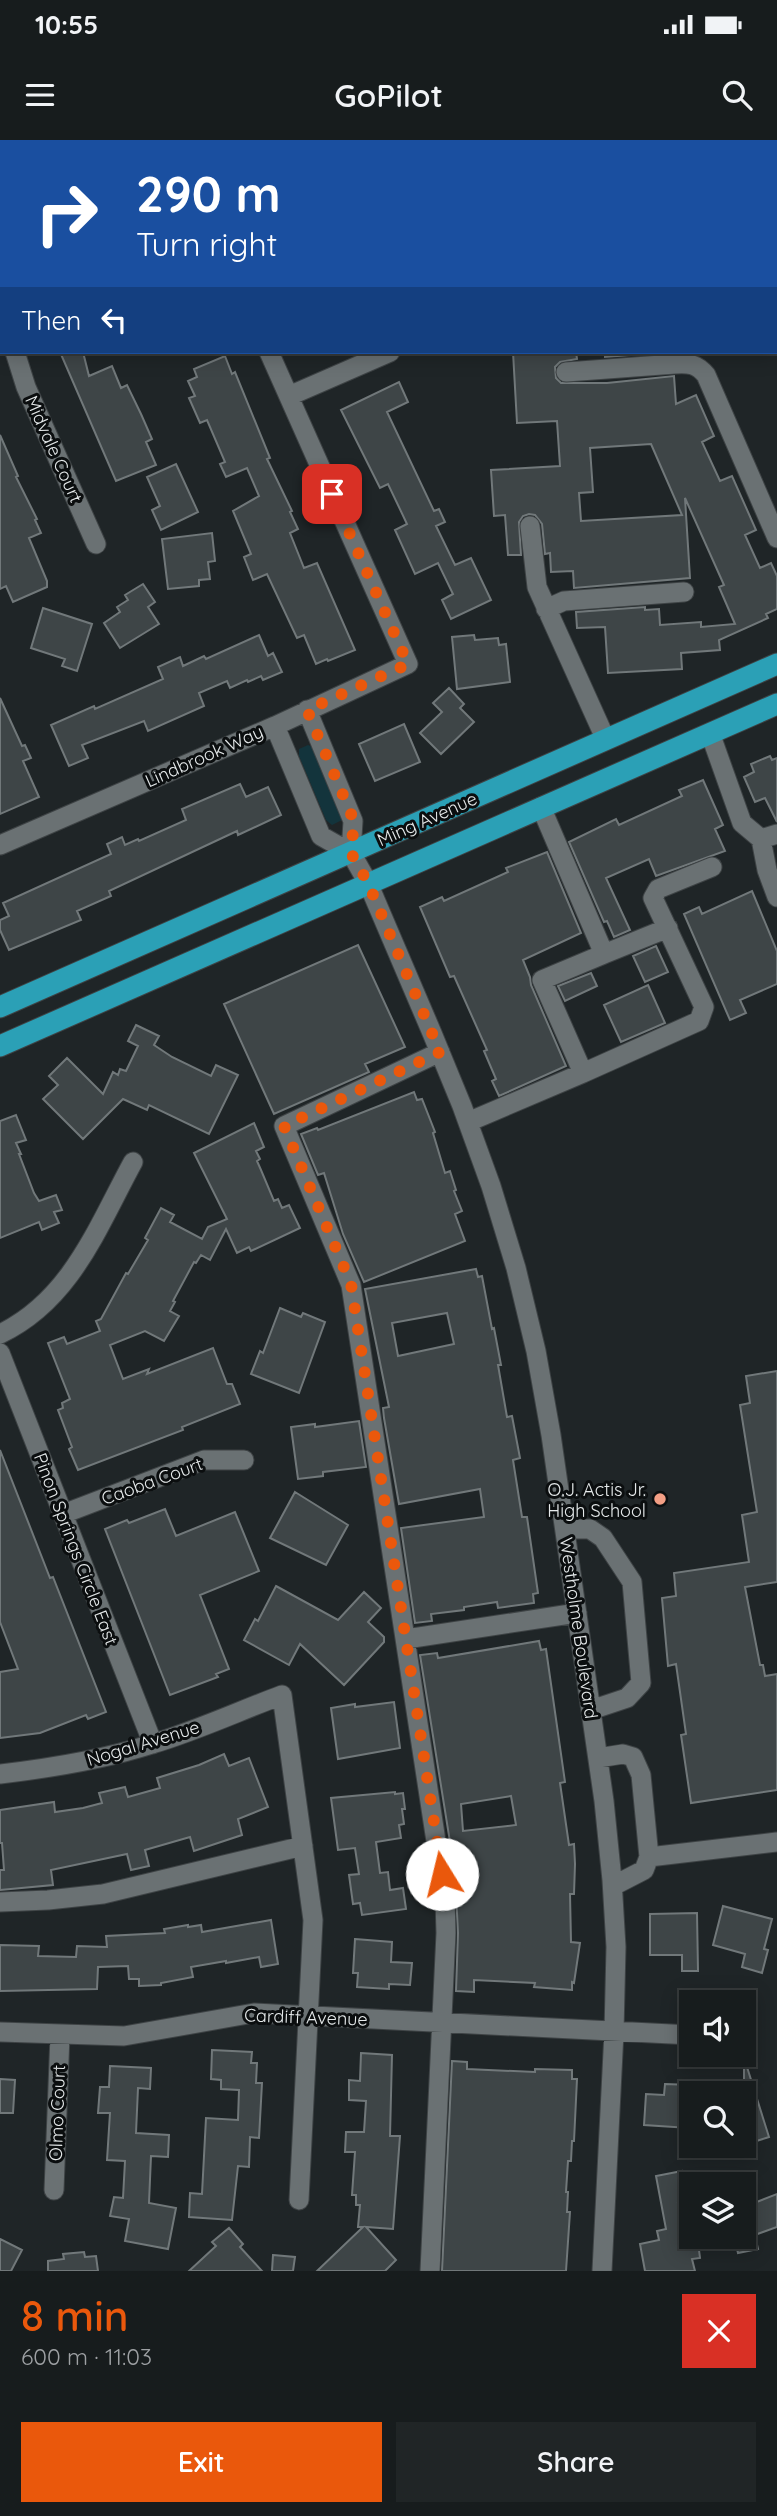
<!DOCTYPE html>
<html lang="en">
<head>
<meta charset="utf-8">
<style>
	:root { --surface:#171c1d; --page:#202526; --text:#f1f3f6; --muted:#9ea1a4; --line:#363a3b; --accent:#ea580c }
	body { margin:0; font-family:Quicksand,sans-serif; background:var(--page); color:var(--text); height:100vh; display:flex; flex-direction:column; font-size:26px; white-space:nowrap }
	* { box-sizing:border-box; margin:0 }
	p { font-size:23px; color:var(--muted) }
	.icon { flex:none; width:38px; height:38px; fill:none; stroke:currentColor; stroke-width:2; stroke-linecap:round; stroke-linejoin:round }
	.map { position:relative; height:2131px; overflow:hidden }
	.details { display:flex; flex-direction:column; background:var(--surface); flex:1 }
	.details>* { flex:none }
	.top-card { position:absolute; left:0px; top:0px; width:777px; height:214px; box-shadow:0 4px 18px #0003,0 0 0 2px var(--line); background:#1a4fa0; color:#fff; overflow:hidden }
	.tools { position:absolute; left:679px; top:1850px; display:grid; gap:14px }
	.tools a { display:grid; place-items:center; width:77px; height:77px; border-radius:0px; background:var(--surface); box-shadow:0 4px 18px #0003,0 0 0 2px var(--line); font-size:35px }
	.pin { position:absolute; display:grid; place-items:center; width:60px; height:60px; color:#fff; margin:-30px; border-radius:14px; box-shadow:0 4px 10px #0006 }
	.me { position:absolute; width:77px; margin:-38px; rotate:351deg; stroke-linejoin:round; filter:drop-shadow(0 0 5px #0008) }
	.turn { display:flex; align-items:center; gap:24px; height:147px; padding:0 21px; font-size:32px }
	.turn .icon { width:91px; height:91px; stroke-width:2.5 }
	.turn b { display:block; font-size:49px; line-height:60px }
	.then { display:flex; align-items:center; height:66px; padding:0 21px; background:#0003; gap:14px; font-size:26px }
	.round { display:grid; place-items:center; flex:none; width:74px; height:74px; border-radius:0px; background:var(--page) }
	.head { display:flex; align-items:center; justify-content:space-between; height:119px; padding:0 21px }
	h1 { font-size:42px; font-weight:600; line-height:52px; color:var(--accent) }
	.cta { display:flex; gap:14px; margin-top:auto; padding:14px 21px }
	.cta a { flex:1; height:80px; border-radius:0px; background:var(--accent); color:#fff; font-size:28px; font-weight:600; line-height:80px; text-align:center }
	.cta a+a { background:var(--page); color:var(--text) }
	.status { display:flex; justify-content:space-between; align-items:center; height:49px; padding:0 35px; background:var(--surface); direction:ltr }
	.status svg { height:19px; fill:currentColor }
	header { display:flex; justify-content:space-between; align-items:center; height:91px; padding:0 21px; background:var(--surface); font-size:32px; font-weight:600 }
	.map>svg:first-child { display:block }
	.green { fill:#13343c }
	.building { fill:#3e4547; stroke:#71787a; stroke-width:2; fill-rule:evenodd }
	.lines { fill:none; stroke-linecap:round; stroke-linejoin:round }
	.minor-casing { stroke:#3e4345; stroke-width:21 }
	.major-casing { stroke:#3e4345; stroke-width:23 }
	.minor { stroke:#6a7173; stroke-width:19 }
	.major { stroke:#2ba0b6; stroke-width:21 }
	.route { stroke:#ea580c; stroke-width:12; stroke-dasharray:0 21.6 }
	.poi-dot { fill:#f39f85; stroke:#0b0e0f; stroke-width:2.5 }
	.labels { text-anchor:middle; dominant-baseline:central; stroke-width:6; stroke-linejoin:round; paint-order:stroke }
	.street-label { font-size:18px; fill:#e6eaeb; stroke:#0b0e0f }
	.poi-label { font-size:18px; fill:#e6eaeb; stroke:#0b0e0f; text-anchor:end }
</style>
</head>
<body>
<div class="status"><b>10:55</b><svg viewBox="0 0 49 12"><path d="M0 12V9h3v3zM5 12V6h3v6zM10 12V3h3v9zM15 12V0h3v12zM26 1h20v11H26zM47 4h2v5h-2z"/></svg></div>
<header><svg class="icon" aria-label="menu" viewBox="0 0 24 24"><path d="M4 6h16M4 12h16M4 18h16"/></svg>GoPilot<svg class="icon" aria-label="search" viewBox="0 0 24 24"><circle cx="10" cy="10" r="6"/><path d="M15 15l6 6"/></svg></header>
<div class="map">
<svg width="777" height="2131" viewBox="0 0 777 2131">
	<rect width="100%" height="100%" fill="#1f2527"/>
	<path class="green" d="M308 605 313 607 342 680 332 685 326 680 299 616V609Z"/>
	<path class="building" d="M60 212H83L89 236 112 226 121 248 127 245 141 274 152 299 146 302 156 325 116 341Z
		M513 212H576L577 219 560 222 555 227 556 238 561 243H607L674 236 676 264 696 255 714 296 702 302 720 341 732 336 756 390 745 395 760 428 771 423 777 436V469L766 474 768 478 719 500 720 510 681 513 682 529 608 533 605 487 577 488 576 472 645 467V470L659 469 660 485 701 482V487L735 484 719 447 724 445 685 358 690 438 574 448 573 431 551 432 550 413 545 414 542 384 535 375 529 374 523 376 519 382 521 415H508L505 375 494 376 491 330 560 326 557 281 517 283ZM651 304 682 375 581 381 579 353 593 352 590 308Z
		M605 212H672L605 217Z
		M225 216 232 234 235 232 270 318 267 319 292 371 290 372 298 389 290 393 304 428 317 423 355 510 328 521 327 519 316 524 304 495 297 498 267 434 253 440 244 417 251 414 233 371 259 356 247 328 226 337 220 324 225 322 207 280 200 283 189 258 195 256 188 241 197 237 194 229Z
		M399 242 408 262 387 272 434 371 439 369 445 382 436 386 455 425 471 418 491 460 451 479 442 460 453 454 438 423 415 434 395 390 407 384 388 344 380 348 341 270Z
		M0 295 18 336 16 337 37 379 35 380 41 393 29 398 47 441V447L13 462 6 446 0 449Z
		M176 324 198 372 161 390 152 370 160 366 147 337Z
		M212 393 215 421 208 422 210 439 199 440V446L168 449 162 399Z
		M143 444 155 462 148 467 159 484 120 508 104 483 120 472 117 467 128 460 125 455Z
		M43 468 92 484 77 531 62 526 65 519 31 508Z
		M259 495 268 516 273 513 282 532 263 540 261 536 248 542 247 540 230 548 227 541 199 553 204 566 148 591 144 581 82 605 88 618 69 626 51 585 94 566 95 569 163 539 158 527 180 517 183 526 204 516 206 519Z
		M474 495 475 500 498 498 499 505 506 504 510 542 457 549 452 497Z
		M449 548 464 564 460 568 474 582 441 614 420 593 442 572 433 563Z
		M0 558 22 606 25 605 31 618 23 621 39 657 0 674Z
		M404 584 420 622 375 641 359 604Z
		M770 616 772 620 777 618V682L765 658 755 662 744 637 754 632 751 624Z
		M703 640 723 685 715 689 725 711 656 736 649 719 606 738 630 790 614 797 607 781 604 782 569 702 616 679 619 685 682 656 679 650Z
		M240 644 246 657 268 647 281 675 238 695 237 691 109 751 111 756 77 771 81 780 9 810 0 790V780L9 776 3 763 111 714 107 704 122 697 125 705 138 699 139 701 186 680 182 669Z
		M547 712 581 793 523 820 530 837 531 845 566 926 499 956 492 941 496 939 484 911 487 910 454 836 450 837 420 767 442 757 444 761 508 732 506 728Z
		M752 751 777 811V844L740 860 746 873 730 880 684 774 699 767 702 774Z
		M358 805 405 907 365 924 369 932 274 974 224 864Z
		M656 806 668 832 645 842 633 816Z
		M591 833 597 846 565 861 558 846Z
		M648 845 665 883 621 902 604 865Z
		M136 885 159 896 154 905 172 917 211 936 216 925 238 935 209 994 149 965 147 970 123 959 83 999 43 959 58 945 49 936 67 918 103 954 113 932 118 935 120 929 126 931 138 906 128 901Z
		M414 952 417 960 422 959 435 992 433 993 445 1033 450 1031 456 1050 454 1051 462 1071 455 1074 465 1101 364 1142 343 1094 324 1033 318 1035 301 994 317 988 318 990Z
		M16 975 26 1000 16 1003 21 1014H19L34 1053 39 1061 56 1055 62 1070 54 1072 59 1083 42 1090 39 1082 0 1098V981Z
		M254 983 264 1007 256 1011 260 1019 257 1021 261 1030 274 1061 278 1059 282 1068 289 1065 300 1088 251 1111 249 1107 237 1113 226 1089 210 1120 201 1115 196 1123 194 1122 173 1161 175 1162 170 1171 179 1176 164 1201 145 1191 110 1205 123 1239 149 1229 147 1234 213 1208 227 1244H232L240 1264 182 1287 183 1290 78 1330 69 1309 72 1307 58 1270 63 1268 62 1263 70 1259 48 1203 64 1197 67 1204 100 1191 96 1181 101 1179 126 1133 128 1134 148 1100 145 1098 161 1068 174 1075 170 1082 202 1099 208 1087 227 1079 194 1013Z
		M476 1129 478 1137 482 1136 492 1189 494 1188 501 1225H498L507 1277 512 1276 520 1318 513 1320 522 1377H527L538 1453 533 1454 534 1463 498 1468 497 1462 464 1467V1470L431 1474 432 1481 415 1483 401 1388 484 1377 480 1349 399 1364 384 1278 383 1268 389 1267 365 1149ZM447 1173 454 1204 398 1216 392 1183Z
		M280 1168 301 1177 303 1173 325 1182 299 1253 251 1234 260 1211 263 1213Z
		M777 1231V1442L745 1447 760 1525H763L765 1536 777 1534V1650L691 1663 681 1595 686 1594 676 1524 668 1526 662 1458 676 1456 674 1433 749 1422 742 1375 757 1372 740 1265 750 1263 746 1236Z
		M359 1281 366 1327 323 1332V1336L298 1339 291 1287 315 1284V1287Z
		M0 1310 50 1438 53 1437 106 1572 88 1579 86 1575 40 1593 0 1598V1532L18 1529 0 1482Z
		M295 1352 348 1385 326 1425 270 1398Z
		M165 1369 176 1396 235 1372 259 1431 200 1455 229 1529 216 1534 218 1537 170 1555 105 1389 127 1380 129 1383Z
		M276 1446 338 1480 364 1452 381 1468 368 1482 384 1497V1502L344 1545 300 1504 289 1525 244 1500 255 1479 258 1481Z
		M539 1501 541 1510 546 1509 565 1642 560 1643 569 1705 574 1704 575 1724 574 1754H570L571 1802 580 1803 574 1843 572 1842V1850L534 1847 535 1843 474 1840V1852L456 1851 458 1793 455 1733 420 1515 437 1513 438 1518ZM511 1656 516 1685 463 1691 461 1664Z
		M394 1562 400 1608 338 1619 331 1568 355 1564V1567Z
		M224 1614 229 1626 249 1618 268 1667 238 1679 242 1695 194 1711 190 1697 145 1710 149 1726 131 1730 127 1714 51 1730 53 1745 0 1750V1730H4L2 1703H0V1670L54 1662 55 1672 83 1668 102 1663 99 1653 125 1647 128 1657 160 1648 157 1638 199 1625Z
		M395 1652V1654L403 1653 405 1669H402L404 1684 399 1685 401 1698 376 1702 380 1733 388 1732 390 1750 403 1748 406 1769 362 1775 360 1763 353 1764 349 1735 359 1734 355 1708 338 1710 331 1658Z
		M723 1766 772 1779 764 1809 768 1810 762 1833 742 1827 745 1814 713 1805Z
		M697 1773 698 1831H682V1815H650V1774Z
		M271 1780 278 1824 261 1827 259 1817 226 1823V1821L191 1827 193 1837 161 1843V1845L139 1846V1839H129L128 1826 98 1827 97 1849 0 1851V1805L39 1806 38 1816 76 1817 77 1806 107 1807 106 1796 165 1793 164 1789 188 1785V1787L201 1785 202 1792Z
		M355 1799 392 1802 391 1822 412 1823 410 1845 389 1844V1849L357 1847 358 1833H353Z
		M212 1910 252 1912 251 1923H257L256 1943H262L259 1998 250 1997 249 2027 238 2026 232 2080 189 2077 190 2053 202 2054 206 1978 238 1980 239 1950 221 1949V1940L211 1939Z
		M361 1913 392 1915 390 1996H400L393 2089 366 2087 396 2120 385 2131H317L363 2087H358L360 2065H356V2055H352L355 2012H345L346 1992H364L366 1961 349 1960V1940L360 1941Z
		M452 1921 467 1922V1929L535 1932V1929L572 1930V1939H577L574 2001H572L571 2021H568L566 2052H568L567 2072H570L566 2131H442Z
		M110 1926 151 1928 150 1949 138 1948 136 1993 169 1995 168 2017 151 2016 149 2063 176 2068 168 2109 125 2101 129 2079 110 2076 114 2057 123 2058 125 2021 107 2020 110 1973H98L100 1947H109Z
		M744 1927H747L769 1997 744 2005Z
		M0 1939 15 1940 13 1973H0Z
		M665 1944 691 1945 689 1988 644 1985 646 1954 664 1955Z
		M682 2031 687 2061 678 2063 685 2097 731 2096 732 2102 699 2110 700 2118 692 2119 695 2131H645L640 2104 659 2100 657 2091 666 2089 656 2036Z
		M777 2054V2087L752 2096H755L758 2109 738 2113 734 2096H744V2067Z
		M229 2088 243 2104 240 2107 262 2131H189L216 2106 212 2102Z
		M0 2099 22 2110 11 2131H0Z
		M84 2112 85 2117 96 2116 98 2131H48V2121L64 2119 63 2114Z
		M273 2115 295 2117 293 2131H272Z"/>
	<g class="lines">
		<defs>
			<path id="minor" d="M600 0 601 2
				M775 40H777
				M0 132H2
				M15 212 26 247 96 404
				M566 232 675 224C689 223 697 224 706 235L777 398
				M289 256 390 212
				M530 386 537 447 606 600
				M546 469 564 461 684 452
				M307 570 353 681 351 713
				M275 586 321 696 351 713 368 743 432 893 462 966 491 1046 516 1128 536 1211 551 1295 604 1661 612 1740 616 1807 614 1892 602 2131
				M710 593 742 683 761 699 777 694
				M541 667 604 814 542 840 583 933 699 881 704 867 653 758 658 749 712 727
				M761 699 767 730 777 757
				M0 705 275 586 408 524 269 212
				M604 814 668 788
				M468 982 583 933
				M0 1194C71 1160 97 1088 133 1022
				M0 1213 153 1604
				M63 1374 204 1320H244
				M565 1389H590L603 1398 632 1442 641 1543 627 1558 591 1570
				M406 1499 577 1473
				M598 1618 623 1614 633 1617 641 1635 649 1717 644 1730 613 1746
				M0 1634C52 1628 102 1620 152 1604 196 1591 239 1571 282 1555L313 1780 299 2060
				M649 1717 777 1702
				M0 1762 48 1760 103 1754 303 1706
				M0 1892 124 1896 254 1873 691 1895
				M54 2050 60 1895
				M430 2131 446 1793 445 1760 351 1145 284 986 440 912"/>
			<path id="major" d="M0 867 777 524
				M0 906 777 564"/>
		</defs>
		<use href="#minor" class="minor-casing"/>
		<use href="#major" class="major-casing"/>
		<use href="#minor" class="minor"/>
		<use href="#major" class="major"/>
	</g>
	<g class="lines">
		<path class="route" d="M332 354 408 524 307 570 354 681 351 713 368 743 440 912 284 986 351 1144 442 1734"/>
	</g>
	<circle class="poi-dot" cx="660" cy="1359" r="7"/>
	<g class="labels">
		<g class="street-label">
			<text transform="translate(54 309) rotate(66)">Midvale Court</text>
			<text transform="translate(204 616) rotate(-24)">Lindbrook Way</text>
			<text transform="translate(427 679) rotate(-24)">Ming Avenue</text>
			<text transform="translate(152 1341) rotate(-20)">Caoba Court</text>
			<text transform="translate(76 1409) rotate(69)">Pinon Springs Circle East</text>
			<text transform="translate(579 1488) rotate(82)">Westholme Boulevard</text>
			<text transform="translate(143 1603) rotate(-17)">Nogal Avenue</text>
			<text transform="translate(306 1877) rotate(2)">Cardiff Avenue</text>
			<text transform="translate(57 1973) rotate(-88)">Olmo Court</text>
		</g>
		<g class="poi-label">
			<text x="646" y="1349">O.J. Actis Jr.<tspan x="646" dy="21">High School</tspan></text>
		</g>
	</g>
</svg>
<div class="tools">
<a><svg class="icon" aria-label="sound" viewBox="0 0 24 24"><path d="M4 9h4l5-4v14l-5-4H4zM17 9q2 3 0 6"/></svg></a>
<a><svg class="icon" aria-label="search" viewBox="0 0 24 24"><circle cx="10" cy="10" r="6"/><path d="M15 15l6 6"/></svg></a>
<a><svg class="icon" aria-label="layers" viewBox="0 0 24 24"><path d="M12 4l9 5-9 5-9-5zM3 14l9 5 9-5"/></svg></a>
</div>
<div class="pin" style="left:332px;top:354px;background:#d93025"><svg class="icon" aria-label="arrive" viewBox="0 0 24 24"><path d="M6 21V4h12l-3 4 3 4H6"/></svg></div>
<svg class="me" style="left:442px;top:1734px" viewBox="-20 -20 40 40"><circle r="19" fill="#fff"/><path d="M0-13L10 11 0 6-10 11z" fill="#ea580c"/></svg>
<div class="top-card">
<div class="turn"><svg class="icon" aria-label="right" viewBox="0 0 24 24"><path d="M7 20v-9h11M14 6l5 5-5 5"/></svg><div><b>290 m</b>Turn right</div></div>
<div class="then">Then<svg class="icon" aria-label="left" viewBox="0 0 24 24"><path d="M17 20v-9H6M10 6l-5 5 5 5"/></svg></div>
</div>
</div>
<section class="details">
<div class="head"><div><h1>8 min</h1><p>600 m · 11:03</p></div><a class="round" style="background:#d93025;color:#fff"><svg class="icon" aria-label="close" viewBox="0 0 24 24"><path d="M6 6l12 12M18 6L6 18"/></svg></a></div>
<div class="cta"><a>Exit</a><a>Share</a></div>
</section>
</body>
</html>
